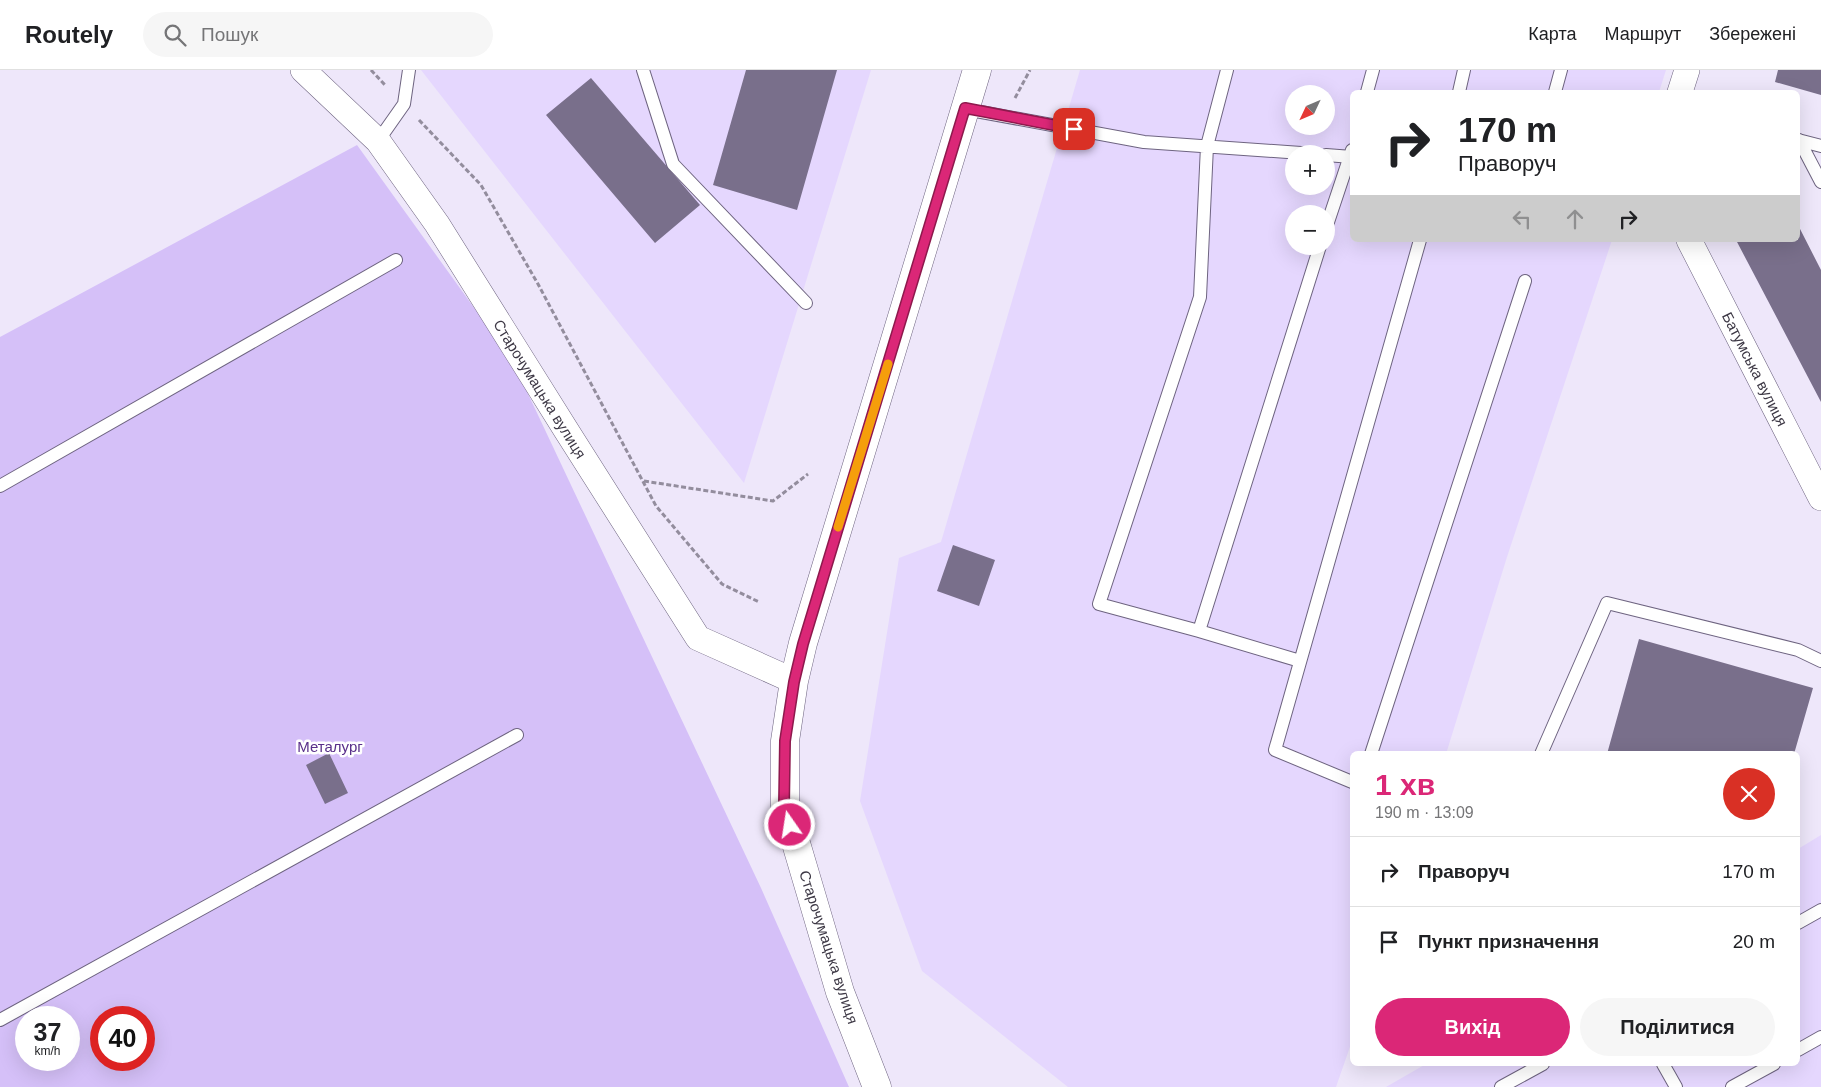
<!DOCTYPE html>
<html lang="uk">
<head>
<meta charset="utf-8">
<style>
	:root { --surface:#fff; --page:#f6f6f6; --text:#202124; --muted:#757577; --line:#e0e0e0; --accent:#db2777 }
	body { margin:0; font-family:Arial,sans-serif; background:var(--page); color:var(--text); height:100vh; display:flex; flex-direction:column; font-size:19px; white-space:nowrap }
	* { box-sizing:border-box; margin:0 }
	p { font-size:16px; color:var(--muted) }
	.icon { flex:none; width:28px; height:28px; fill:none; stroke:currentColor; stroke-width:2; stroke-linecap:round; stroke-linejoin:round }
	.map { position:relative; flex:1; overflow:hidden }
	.panel { position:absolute; left:1350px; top:681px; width:450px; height:315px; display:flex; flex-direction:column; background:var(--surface); border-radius:8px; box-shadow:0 5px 20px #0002 }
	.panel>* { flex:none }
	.hud { position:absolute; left:1350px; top:20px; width:450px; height:152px; border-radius:8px; box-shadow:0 5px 20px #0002; background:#fff; color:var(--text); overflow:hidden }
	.needle { width:32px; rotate:226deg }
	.buttons { position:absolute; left:1285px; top:15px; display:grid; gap:10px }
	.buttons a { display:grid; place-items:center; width:50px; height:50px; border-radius:50%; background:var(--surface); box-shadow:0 5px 20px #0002; font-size:25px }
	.speed { position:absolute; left:15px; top:936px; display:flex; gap:10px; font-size:25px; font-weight:700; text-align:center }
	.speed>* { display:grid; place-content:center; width:65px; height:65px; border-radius:50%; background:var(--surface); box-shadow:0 5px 20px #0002; line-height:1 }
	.speed small { font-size:12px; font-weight:400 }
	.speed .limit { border:8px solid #d22; background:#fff; color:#111 }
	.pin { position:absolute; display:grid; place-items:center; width:42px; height:42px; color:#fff; margin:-21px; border-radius:10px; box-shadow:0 2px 8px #0006 }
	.me { position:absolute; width:55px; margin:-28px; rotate:347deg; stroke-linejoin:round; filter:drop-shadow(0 0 4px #0008) }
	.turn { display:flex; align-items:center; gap:18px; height:105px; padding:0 25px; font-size:22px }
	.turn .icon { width:65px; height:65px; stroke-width:2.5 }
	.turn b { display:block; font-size:35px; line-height:42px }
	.lanes { display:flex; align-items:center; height:48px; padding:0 25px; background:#0003; justify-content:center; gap:25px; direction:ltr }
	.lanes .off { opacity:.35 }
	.round { display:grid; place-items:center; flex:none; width:52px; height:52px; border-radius:26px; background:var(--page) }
	.overview { display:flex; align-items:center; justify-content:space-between; height:85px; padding:0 25px }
	h1 { font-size:30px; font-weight:600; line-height:38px; color:var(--accent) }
	.action { display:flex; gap:10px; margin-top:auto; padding:10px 25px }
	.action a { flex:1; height:58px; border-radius:30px; background:var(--accent); color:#fff; font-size:20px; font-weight:600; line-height:58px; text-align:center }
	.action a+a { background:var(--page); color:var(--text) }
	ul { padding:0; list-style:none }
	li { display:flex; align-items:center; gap:15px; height:70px; padding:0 25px; border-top:1px solid var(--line) }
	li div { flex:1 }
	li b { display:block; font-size:19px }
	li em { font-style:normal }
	header { display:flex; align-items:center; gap:30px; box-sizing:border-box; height:70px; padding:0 25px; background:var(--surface); border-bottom:1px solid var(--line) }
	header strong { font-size:24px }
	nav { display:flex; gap:28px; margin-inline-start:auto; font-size:18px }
	.search { width:350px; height:45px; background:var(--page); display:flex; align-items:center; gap:12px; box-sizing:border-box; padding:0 18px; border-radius:28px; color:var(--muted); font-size:19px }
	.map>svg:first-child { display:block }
	.built { fill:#e5d7fe; fill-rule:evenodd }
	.green { fill:#d5c0f8; fill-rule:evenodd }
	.building { fill:#796f8b }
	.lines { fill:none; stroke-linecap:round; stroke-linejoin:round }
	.lane-casing { stroke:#6e6480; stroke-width:14 }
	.street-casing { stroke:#6e6480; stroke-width:26 }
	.secondary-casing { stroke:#6e6480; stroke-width:29 }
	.path { stroke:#938d9d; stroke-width:3; stroke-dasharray:5 2.5; stroke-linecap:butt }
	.lane { stroke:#fff; stroke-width:12 }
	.street { stroke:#fff; stroke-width:25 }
	.secondary { stroke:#fff; stroke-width:28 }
	.route-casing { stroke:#8e194d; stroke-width:12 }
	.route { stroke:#db2777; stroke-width:9 }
	.slow { stroke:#f59e0b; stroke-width:9 }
	.labels { text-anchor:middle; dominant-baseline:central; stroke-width:5; stroke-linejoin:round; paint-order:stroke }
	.street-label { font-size:15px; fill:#3d3845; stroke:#fff }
	.park-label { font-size:15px; fill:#592f8a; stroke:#fff }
</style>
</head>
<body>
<header>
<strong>Routely</strong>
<div class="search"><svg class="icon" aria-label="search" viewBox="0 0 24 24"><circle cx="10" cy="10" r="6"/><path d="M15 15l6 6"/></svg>Пошук</div>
<nav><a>Карта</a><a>Маршрут</a><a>Збережені</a></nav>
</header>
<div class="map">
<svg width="1821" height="1017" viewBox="0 0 1821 1017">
	<rect width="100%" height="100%" fill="#eee7fa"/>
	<path class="built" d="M421 0H871L744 413Z
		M1080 0H1666L1659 22H1352V170H1612L1507 487 1446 684H1352V971L1336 1017H1068L922 901 860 731 899 488 941 472ZM1294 24H1326V56H1294ZM1294 84H1326V116H1294ZM1294 144H1326V176H1294Z
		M1821 765V1017H1386L1426 994H1798V779Z"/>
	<path class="green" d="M357 75 513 292 761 818 849 1017H0V267ZM26 948H69V990H26ZM101 948H144V990H101Z"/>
	<path class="building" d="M746 0H837L797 140 713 115Z
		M1778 0H1821V25L1775 12Z
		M591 8 700 135 655 173 546 45Z
		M1798 155 1821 200V332L1736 170H1798Z
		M953 475 995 490 979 536 937 521Z
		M1639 569 1813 618 1794 684H1607Z
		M329 683 348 723 325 734 306 695Z"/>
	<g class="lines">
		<defs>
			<path id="lane" d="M643 0 673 94 806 233
				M1367 22 1373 0
				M1459 22 1464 0
				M1555 22 1561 0
				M965 39 1144 72 1315 84
				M1798 70 1821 76
				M1799 70 1821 112
				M378 71 404 34 409 0
				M1326 85 1352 87
				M1326 158 1352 80
				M0 416 396 190
				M1199 561 1099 534 1200 227 1207 76 1227 0
				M1300 591 1199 561 1320 176
				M1371 684 1525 211
				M1541 684 1607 533 1798 580 1821 591
				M1352 712 1275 680 1420 170
				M1798 853 1821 840
				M0 950 517 665
				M1798 980 1821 967
				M1663 994 1676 1017
				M1501 1017 1543 994
				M1732 1017 1774 994"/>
			<path id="street" d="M303 0 378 71 437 154 566 360 698 568 794 611
				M1680 22 1687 0
				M1689 170 1821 428"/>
			<path id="secondary" d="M877 1017 840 922 785 736V671L794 611 803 573 977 0"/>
		</defs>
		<use href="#lane" class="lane-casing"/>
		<use href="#street" class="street-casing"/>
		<use href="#secondary" class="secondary-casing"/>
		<path class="path" d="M371 0 385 15
			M1015 28 1030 0
			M419 50 481 115 538 214 656 436 722 514 759 532
			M644 411 773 431 808 404"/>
		<use href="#lane" class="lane"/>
		<use href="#street" class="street"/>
		<use href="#secondary" class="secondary"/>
	</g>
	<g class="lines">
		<defs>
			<path id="route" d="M790 755 784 736 785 671 794 612 803 574 965 38 1074 59"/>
		</defs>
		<use href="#route" class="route-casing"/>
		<use href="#route" class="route"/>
		<path class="slow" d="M838 457 888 294"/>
	</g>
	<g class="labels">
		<g class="street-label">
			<text transform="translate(1755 299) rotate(63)">Батумська вулиця</text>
			<text transform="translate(540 319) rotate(58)">Старочумацька вулиця</text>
			<text transform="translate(829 877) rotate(72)">Старочумацька вулиця</text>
		</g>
		<g class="park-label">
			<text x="330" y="676">Металург</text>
		</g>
	</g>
</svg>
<div class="buttons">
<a><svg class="needle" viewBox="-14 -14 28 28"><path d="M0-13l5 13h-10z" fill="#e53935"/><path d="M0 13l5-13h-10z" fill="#757577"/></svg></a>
<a>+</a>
<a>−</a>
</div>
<div class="speed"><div>37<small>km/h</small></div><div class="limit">40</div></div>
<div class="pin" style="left:1074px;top:59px;background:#d93025"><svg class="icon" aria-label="arrive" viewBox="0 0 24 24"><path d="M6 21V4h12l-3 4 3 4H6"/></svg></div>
<svg class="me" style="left:790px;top:755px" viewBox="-20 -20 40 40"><circle r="17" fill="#db2777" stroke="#fff" stroke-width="3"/><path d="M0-11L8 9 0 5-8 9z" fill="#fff"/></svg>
<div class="hud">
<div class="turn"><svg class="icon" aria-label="right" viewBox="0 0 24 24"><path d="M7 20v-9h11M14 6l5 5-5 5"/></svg><div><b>170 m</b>Праворуч</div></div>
<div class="lanes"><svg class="icon off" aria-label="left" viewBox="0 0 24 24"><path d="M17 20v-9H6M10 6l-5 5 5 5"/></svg><svg class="icon off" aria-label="ahead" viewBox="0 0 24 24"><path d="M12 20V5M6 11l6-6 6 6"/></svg><svg class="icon" aria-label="right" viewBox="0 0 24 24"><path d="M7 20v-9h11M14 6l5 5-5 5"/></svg></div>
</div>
<section class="panel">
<div class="overview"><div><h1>1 хв</h1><p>190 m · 13:09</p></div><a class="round" style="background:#d93025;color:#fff"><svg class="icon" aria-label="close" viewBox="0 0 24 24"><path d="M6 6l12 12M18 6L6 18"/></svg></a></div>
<ul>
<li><svg class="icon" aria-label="right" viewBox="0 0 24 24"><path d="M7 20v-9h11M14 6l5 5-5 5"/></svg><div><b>Праворуч</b></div><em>170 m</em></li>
<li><svg class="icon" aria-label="arrive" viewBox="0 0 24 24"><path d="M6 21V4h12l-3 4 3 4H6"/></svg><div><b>Пункт призначення</b></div><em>20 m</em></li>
</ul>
<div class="action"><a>Вихід</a><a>Поділитися</a></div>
</section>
</div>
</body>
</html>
